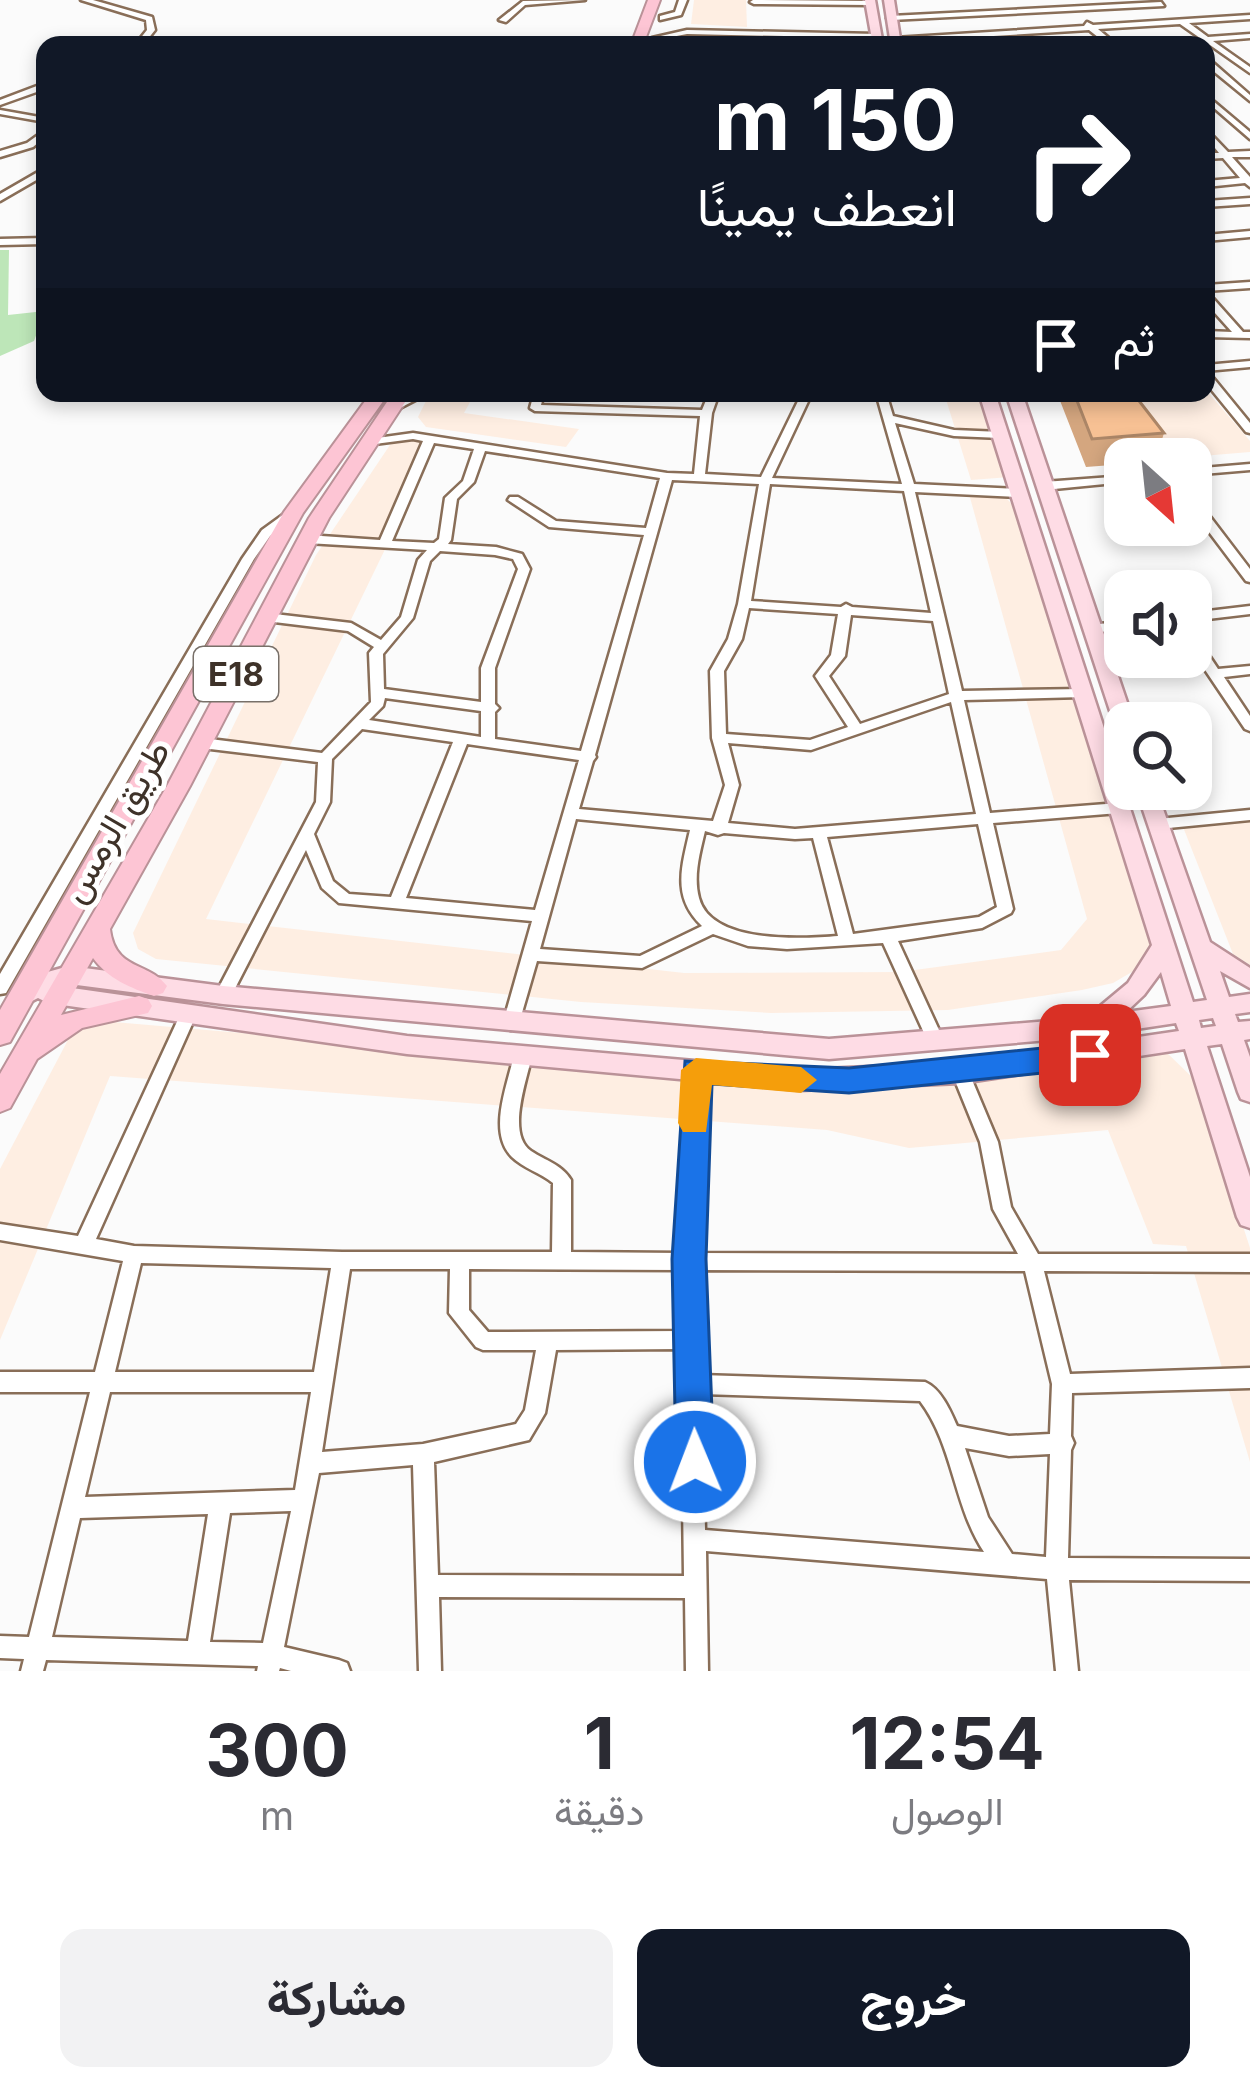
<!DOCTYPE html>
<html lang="ar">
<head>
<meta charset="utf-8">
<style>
	:root { --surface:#fff; --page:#f2f2f3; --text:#2b2b33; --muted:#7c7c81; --accent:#111827 }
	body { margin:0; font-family:Inter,Vazirmatn,sans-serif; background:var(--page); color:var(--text); direction:rtl; height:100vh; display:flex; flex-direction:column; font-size:45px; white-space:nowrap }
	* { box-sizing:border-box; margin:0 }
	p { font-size:39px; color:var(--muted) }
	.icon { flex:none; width:66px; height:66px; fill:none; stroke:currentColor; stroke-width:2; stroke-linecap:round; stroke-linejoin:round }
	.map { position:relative; height:1671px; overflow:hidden; direction:ltr }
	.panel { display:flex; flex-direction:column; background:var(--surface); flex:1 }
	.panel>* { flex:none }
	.guide { position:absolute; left:36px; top:36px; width:1179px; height:366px; border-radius:24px; box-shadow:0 6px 18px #0003; direction:rtl; background:#111827; color:#fff; overflow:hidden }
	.needle { width:78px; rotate:153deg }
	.buttons { position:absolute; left:1104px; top:438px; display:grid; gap:24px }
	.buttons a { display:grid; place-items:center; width:108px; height:108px; border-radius:24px; background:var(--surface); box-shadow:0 6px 18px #0003; font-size:60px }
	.pin { position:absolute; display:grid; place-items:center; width:102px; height:102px; color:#fff; margin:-51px; border-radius:24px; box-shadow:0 6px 18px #0006 }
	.me { position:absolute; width:132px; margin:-66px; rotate:359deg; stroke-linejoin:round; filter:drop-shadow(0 0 9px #0008) }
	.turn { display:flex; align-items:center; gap:42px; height:252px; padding:0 60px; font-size:54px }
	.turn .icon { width:156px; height:156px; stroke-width:2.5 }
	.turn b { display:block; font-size:84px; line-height:102px }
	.then { display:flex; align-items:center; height:114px; padding:0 60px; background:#0003; gap:24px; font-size:45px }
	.eta { display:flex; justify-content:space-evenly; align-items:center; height:204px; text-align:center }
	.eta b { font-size:72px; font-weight:700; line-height:84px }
	.button { display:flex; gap:24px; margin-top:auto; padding:24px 60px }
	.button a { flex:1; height:138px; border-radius:24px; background:var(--accent); color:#fff; font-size:48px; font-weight:700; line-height:138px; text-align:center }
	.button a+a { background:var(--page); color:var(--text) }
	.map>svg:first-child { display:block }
	.built { fill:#feeee2 }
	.green { fill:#bde6b8 }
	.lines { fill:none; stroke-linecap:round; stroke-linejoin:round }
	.minor-casing { stroke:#896e58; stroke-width:5 }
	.major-casing { stroke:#ba9298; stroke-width:5 }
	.highway-casing { stroke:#ba9298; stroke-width:4 }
	.minor { fill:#fff; fill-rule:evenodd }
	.major { fill:#fedce5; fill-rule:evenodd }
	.highway { fill:#fdc5d4; fill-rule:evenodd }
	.wall { fill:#d4a67f }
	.building { fill:#f7c194; stroke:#ad8768; stroke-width:3 }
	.route { fill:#1a73e8; stroke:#114b97; stroke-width:3 }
	.slow { fill:#f59e0b }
	.labels { text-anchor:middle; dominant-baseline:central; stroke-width:10; stroke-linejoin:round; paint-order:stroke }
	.shield { fill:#fff; stroke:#787069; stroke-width:3 }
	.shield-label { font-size:33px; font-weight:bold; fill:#3e3229 }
	.street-label { font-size:36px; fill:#3e3229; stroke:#fff }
</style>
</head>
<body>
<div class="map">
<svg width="1250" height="1671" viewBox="0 0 1250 1671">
	<rect width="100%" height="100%" fill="#fbfbfb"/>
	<path class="built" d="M694 0H746L747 27 691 24Z
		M695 32 872 36 869 45H676L681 35Z
		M1206 390 1250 441V452L1166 459 1114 393Z
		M430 393H475L464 413 579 429 566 447 426 427 418 417Z
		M944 393H982L1010 477 971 480Z
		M396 436 437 442 206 919 684 973 900 972 1061 950 1087 919 969 494H989L1005 497 1017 509 1153 946 1137 969 1113 983 1082 990 948 1010 771 1013 581 1002 156 959 138 949 133 933 316 555Z
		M1250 821V965L1233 954 1183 827Z
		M79 1019 823 1083 1161 1047 1196 1081 1250 1248V1462L1186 1246 1153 1244 1108 1130 909 1148 827 1130 110 1076 0 1340V1169Z"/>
	<path class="green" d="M0 250H9L8 315 45 311 34 341 0 356Z"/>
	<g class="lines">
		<defs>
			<path id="minor" d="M81 0H93L152 17 155 30 143 45H135L147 30 146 20Z
				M585 0 525 5 506 22 499 20 523 1Z
				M679 0H687L681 15 660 20V16L675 12Z
				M753 0 870 1 874 3 870 5 754 4 750 2Z
				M1161 2 1164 6 891 20 887 18 891 16Z
				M1250 15V19L1189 23 1208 37 1250 34V38L1213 41 1250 67V73L1180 24 1098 29 1117 45H1108L1089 30 895 42 891 40 895 38 1084 26 1087 22 1093 25Z
				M687 30 876 34 880 36 876 38 687 34 656 40 652 38Z
				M1206 61H1211L1250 95V101L1206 65Z
				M42 84H45V89L0 105V100Z
				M1206 95 1250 132V139L1206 101Z
				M0 110 45 118V122L0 114Z
				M1206 129 1228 152 1250 151V157H1232L1250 177V187L1245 183 1206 187V181L1240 178 1223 158 1206 159V153H1219L1206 137Z
				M45 130V137L33 147 0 157V151L27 143Z
				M45 168V175L0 201V194Z
				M1250 198V204L1206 207V201Z
				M1250 231V237L1206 241V235Z
				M45 238V244L0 245V239Z
				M1250 282V288L1206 291V285Z
				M1206 294 1210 295 1243 332H1250V338L1206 337V331L1232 332 1206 303Z
				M1250 361V367L1206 371V365Z
				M1206 373 1210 374 1250 423V433L1246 432 1206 383Z
				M415 393H429L394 411H386L385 409Z
				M534 393H544L541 405 702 410 709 393H719L712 413 705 474 761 477 802 393H812L772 478 902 484 876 393H886L893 416 954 430 1001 432 1007 435 1001 438 954 436 895 423 914 484 1019 489 1025 493 1019 497 915 492 962 691 1083 689 1090 693 1083 697 964 700 990 813 1119 803 1126 808 1119 813 993 823 1013 909 1011 913 982 928 898 941 944 1041 942 1046 936 1048 930 1046 883 943 787 949 748 946 713 934 642 968 537 961 519 1023 517 1028 511 1030 505 1028 503 1023 532 921 339 903 322 888 306 850 229 1000 223 1001 217 1000 215 995 316 802 318 762 202 748 195 743 202 738 322 753 371 702 369 653 374 647 348 631 266 621 260 617 266 613 351 623 381 640 401 617 418 560 427 550 307 543 301 539 307 535 380 540 423 441 413 439 367 445 363 444V440L413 433 667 473 694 474 700 416 535 411 530 408ZM434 443 474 449 463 481 445 498 439 539 434 543 392 541ZM485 451 660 478 646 528 556 521 518 497H510L508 500 549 527 644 535 581 751 495 739V712L499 708 495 704V668L530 569 522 554 496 547 448 544 451 540 457 499 474 482ZM672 480 759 484 738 604 728 639 710 671 712 738 725 785 713 821 579 809 593 761 596 757 595 755ZM770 484 904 491 931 613 852 607 846 604 841 607 751 601ZM440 551 495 555 513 559 518 569 481 668V702L384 689 383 654 413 618 430 561ZM749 608 838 614 831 655 815 676 848 727 810 740 726 734 724 671 742 639ZM851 615 933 621 949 694 860 724 829 676 845 656ZM385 698 481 711V737L369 720 383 706ZM951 702 976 814 795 829 728 823 739 785 728 743 811 750ZM362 729 453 742 391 897 349 894 333 881 314 834 330 802 332 759ZM467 744 579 760 535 910 406 898ZM576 819 690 830C682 866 671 897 702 926L640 956 540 949ZM978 824 997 907 979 917 853 934 827 837ZM705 831 718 835 724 833 795 839 813 838 838 936C801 939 711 944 699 898 693 876 700 852 705 831Z
				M1250 464V470L1191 475V469Z
				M1125 476V482L1044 490 1038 486 1044 482Z
				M1191 496 1195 497 1250 569V582L1246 581 1191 508Z
				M291 509 297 513 270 536 254 559 6 993 0 994V974L242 559 262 530Z
				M1250 606V614L1191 621V613Z
				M1125 621V629L1092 633 1085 629 1092 625Z
				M1191 635 1196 636 1218 669 1250 666V674L1224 677 1250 716V731L1245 729 1191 649Z
				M1250 810V820L1158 829 1151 824 1158 819Z
				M189 1006 195 1008 197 1013 96 1239 134 1246 342 1252H552L553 1183C541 1173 523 1168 512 1157 487 1132 508 1084 514 1055L517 1050 523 1048 529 1050 532 1055C527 1080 506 1134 531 1151 546 1161 561 1164 571 1180V1252L680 1253 687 1070 690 1065 696 1063 702 1065 705 1070 699 1253 1018 1254 993 1209 980 1142 952 1073 955 1068 961 1066 967 1068 998 1142 1011 1207 1038 1254H1250V1272L1044 1271 1070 1374 1250 1368V1388L1072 1393 1071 1436 1074 1443 1071 1450 1068 1558 1250 1559V1581L1069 1580 1078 1671H1056L1047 1579 706 1551 708 1671H686L685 1598 439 1597 441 1671H419L413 1465 319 1473 284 1647 339 1660 347 1663 350 1671H291L280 1668 279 1671H257L258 1666 46 1660 43 1671H21L24 1659 0 1658V1636L29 1637 90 1392H0V1372H95L123 1261 0 1240V1224L78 1236 181 1013 183 1008ZM141 1263 331 1268 314 1372H115ZM350 1269H450L449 1313 476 1347 483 1350H536L525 1410 516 1424 423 1444 322 1452ZM469 1269 680 1270 681 1331 488 1332 469 1310ZM699 1270 1025 1271 1052 1384 1050 1434 1009 1436 957 1426C950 1410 941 1389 925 1382L701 1375ZM681 1349 684 1576 438 1575 434 1462 529 1440 545 1413 556 1350ZM110 1392H311L295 1490 85 1497ZM702 1394 920 1401C954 1446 953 1505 984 1552L705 1530ZM965 1448 1009 1456 1050 1454 1046 1557 1012 1554 988 1517ZM291 1511 263 1643 210 1642 230 1513ZM208 1514 188 1641 52 1637 80 1518Z"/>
			<path id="major" d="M865 0H875L883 45H873Z
				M884 0H894L901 45H891Z
				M979 393H995L1193 1002 1207 1000 1136 789H1156L1210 942 1250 968V988L1220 971 1229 997 1250 994V1012L1235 1014 1238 1022 1250 1021V1039L1244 1040 1250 1057V1102L1241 1099 1238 1092 1222 1044 1207 1046 1250 1177V1228L1241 1225 1237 1217 1185 1049 961 1083 800 1090 407 1054 48 1003 38 998 22 1006 14 1003 10 997 14 991 37 975 69 966 223 986 829 1039 1086 1018 1128 983 1152 945ZM1161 972 1171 1006 1126 1012 1144 995ZM69 984 223 1004 829 1059 1083 1037 1176 1023 1179 1031 961 1063 800 1070 407 1036 58 986ZM1213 1018 1216 1026 1201 1028 1199 1020Z
				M1006 393H1022L1134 723H1125V732L1115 726Z"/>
			<path id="highway" d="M648 0H660L643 45H631Z
				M371 393H389L303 513 10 1042 0 1045V1010L284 512Z
				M393 393H411L329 518 190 786 110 929C115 971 148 961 167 986L163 993 154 996C131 988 108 979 93 958L61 1015 139 996 148 999 152 1006 148 1013 82 1028 37 1059 10 1108 0 1112V1074L167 786 309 518Z"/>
		</defs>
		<use href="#minor" class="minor-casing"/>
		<use href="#major" class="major-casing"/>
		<use href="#highway" class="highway-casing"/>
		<use href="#minor" class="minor"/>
		<use href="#major" class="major"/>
		<use href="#highway" class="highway"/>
	</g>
	<path class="wall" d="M1057 393H1133L1164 433 1156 459H1125V464L1086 467Z"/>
	<path class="building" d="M1074 393H1133L1164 433 1092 439Z"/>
	<path class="route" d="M1090 1043 1105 1055 1090 1068 849 1093 712 1084 706 1259 714 1462 708 1475 695 1480 681 1475 676 1462 672 1259 685 1061 849 1068Z"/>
	<path class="slow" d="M696 1058 801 1067 817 1080 801 1093 712 1085 706 1132H683L678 1123 681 1070Z"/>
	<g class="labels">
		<rect class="shield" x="194" y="647" width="84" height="54" rx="9"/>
		<g class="shield-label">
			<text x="236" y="674">E18</text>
		</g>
		<g class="street-label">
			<text transform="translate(115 821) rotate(-60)">طريق الرمس</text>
		</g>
	</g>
</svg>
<div class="buttons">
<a><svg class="needle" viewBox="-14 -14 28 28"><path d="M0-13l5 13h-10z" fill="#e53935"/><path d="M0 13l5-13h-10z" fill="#7c7c81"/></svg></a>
<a><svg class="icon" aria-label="sound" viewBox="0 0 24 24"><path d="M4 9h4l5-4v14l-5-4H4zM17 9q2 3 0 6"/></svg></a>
<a><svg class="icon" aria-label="search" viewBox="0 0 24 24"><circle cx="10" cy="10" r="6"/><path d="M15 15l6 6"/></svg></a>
</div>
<div class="pin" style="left:1090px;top:1055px;background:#d93025"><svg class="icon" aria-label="arrive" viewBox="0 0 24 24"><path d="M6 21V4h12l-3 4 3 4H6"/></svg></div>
<svg class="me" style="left:695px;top:1462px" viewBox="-20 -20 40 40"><circle r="17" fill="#1a73e8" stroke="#fff" stroke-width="3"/><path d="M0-11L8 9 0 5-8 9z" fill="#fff"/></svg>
<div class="guide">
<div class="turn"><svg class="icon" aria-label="right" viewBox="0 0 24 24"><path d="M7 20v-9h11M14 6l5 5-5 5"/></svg><div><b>150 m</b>انعطف يمينًا</div></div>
<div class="then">ثم<svg class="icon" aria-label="arrive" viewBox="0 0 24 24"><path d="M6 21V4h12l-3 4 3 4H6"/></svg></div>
</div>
</div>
<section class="panel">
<div class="eta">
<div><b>12:54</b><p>الوصول</p></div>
<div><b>1</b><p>دقيقة</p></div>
<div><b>300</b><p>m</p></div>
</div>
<div class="button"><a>خروج</a><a>مشاركة</a></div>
</section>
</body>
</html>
